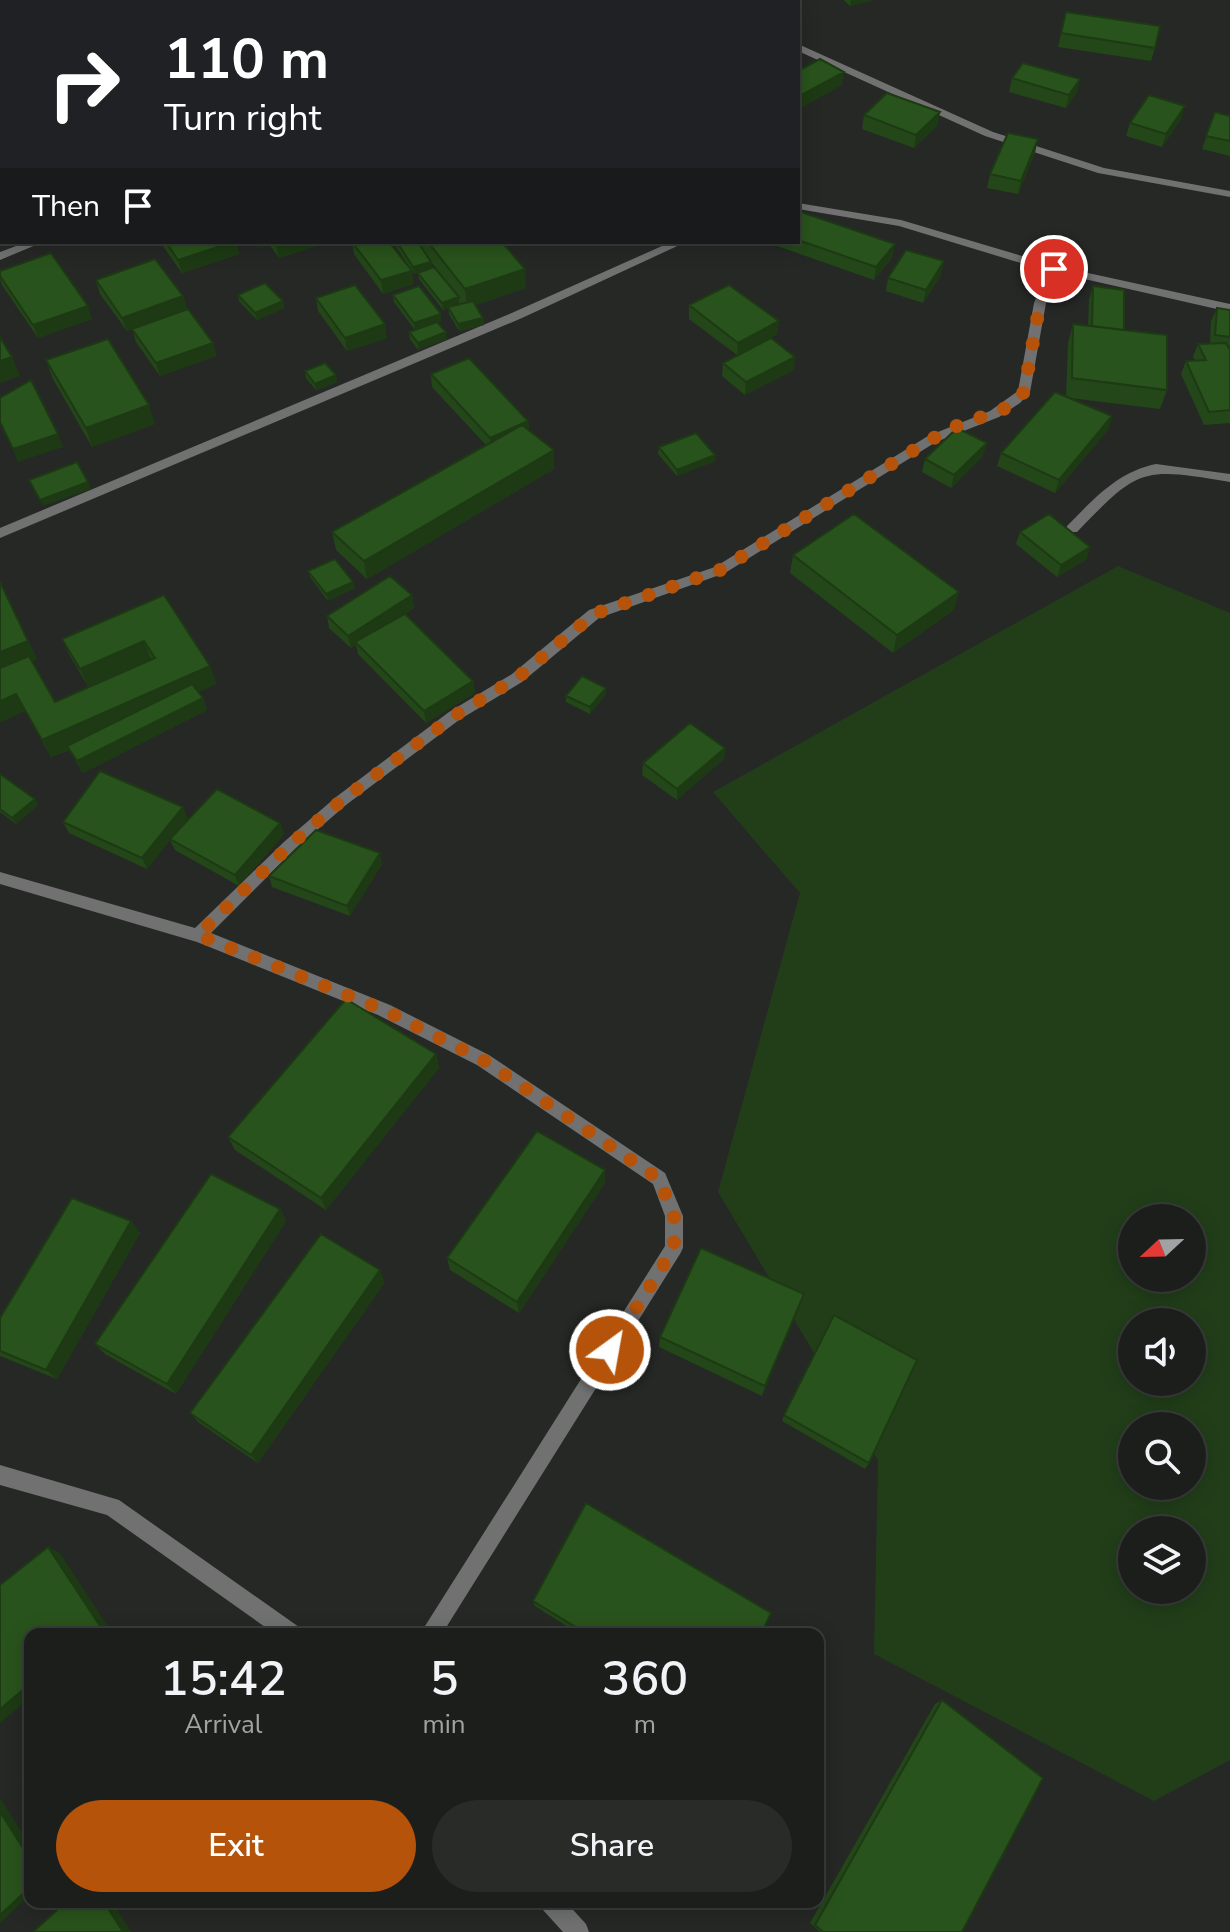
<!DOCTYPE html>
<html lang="en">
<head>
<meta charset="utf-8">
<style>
	:root { --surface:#1c1e1c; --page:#292b29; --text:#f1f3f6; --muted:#a0a2a3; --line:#3a3c3b; --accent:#b45309 }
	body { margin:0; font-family:"Nunito Sans",sans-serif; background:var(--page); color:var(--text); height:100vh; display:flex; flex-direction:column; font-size:30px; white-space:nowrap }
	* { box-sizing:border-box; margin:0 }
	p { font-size:26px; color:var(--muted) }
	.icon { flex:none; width:44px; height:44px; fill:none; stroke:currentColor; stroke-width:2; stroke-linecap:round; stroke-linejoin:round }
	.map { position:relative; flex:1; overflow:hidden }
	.drawer { position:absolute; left:24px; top:1628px; width:800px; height:280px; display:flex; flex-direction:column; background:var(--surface); border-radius:16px; box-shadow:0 4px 20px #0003,0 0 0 2px var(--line) }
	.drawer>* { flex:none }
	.hud { position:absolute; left:0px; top:0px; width:800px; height:244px; box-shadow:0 4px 20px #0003,0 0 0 2px var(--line); background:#202124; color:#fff; overflow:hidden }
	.needle { width:52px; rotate:248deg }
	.tools { position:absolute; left:1118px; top:1204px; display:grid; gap:16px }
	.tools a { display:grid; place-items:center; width:88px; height:88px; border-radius:50%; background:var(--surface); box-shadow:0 4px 20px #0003,0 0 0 2px var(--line); font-size:40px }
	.pin { position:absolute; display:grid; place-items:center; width:68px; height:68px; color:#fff; margin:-34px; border:4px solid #fff; border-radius:50%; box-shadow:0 2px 8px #0007 }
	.me { position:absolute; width:88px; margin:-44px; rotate:32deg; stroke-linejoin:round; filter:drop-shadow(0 0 6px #0008) }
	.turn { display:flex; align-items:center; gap:28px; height:168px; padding:0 32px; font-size:36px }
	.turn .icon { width:104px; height:104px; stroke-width:2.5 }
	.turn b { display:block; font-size:56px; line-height:68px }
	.then { display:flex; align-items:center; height:76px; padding:0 32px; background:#0003; gap:16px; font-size:30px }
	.eta { display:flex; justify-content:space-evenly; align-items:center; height:136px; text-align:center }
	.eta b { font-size:48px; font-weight:600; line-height:56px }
	.button { display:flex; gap:16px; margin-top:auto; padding:16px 32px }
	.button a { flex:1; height:92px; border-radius:48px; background:var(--accent); color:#fff; font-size:32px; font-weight:600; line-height:92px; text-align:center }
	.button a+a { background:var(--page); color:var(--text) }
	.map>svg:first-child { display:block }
	.green { fill:#213e19; fill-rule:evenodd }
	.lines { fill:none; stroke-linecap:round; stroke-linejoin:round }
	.minor { fill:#707170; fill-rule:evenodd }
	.wall { fill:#234718; fill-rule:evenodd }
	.shaded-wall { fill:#1d3a14 }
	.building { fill:#29531c; stroke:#1d3a14; stroke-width:2 }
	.route { stroke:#b45309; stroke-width:14; stroke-dasharray:0 25.2 }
</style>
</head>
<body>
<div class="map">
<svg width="1230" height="1932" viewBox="0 0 1230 1932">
	<rect width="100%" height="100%" fill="#262826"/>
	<path class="green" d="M1118 566 1230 613V1760L1154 1801 874 1654 878 1460 718 1192 800 893 713 792ZM1132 1218H1192V1278H1132ZM1132 1322H1192V1382H1132ZM1132 1426H1192V1486H1132ZM1132 1530H1192V1590H1132Z"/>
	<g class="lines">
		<path class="minor" d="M9 0H30L8 2Z
			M65 0H75L76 2H66Z
			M0 1 6 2H2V7Z
			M798 44 993 132 1104 168 1230 191V197L1098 173 985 136 798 51Z
			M798 203 901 220 1056 266 1230 304V312L1058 273 1046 303 1030 392 1020 403 999 417 936 442 725 573 599 618 522 682 459 720 346 805 295 849 211 933 390 1005 489 1055 665 1173 683 1216V1248L680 1254 442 1634H420L665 1246V1216L653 1184 477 1065 378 1015 197 942 0 884V872L195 928 285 841 336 797 449 712 512 674 589 610 715 567 928 436 990 411 1018 391 1034 303 1047 271 899 226 798 209Z
			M27 242H43L0 260V252Z
			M671 242H686L522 318 0 538V528L514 312Z
			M1156 464 1230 474V482C1141 467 1139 468 1077 532H1067V526C1094 499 1117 472 1156 464Z
			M0 1465 119 1500 299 1627 302 1634H275L107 1515 0 1485Z
			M540 1902H566L586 1924 589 1932H563L543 1910Z"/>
	</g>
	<path class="wall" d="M844 0H873L850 6Z
		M1066 12 1155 48 1151 61 1058 47Z
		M1012 78 1077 92 1066 108 1009 92Z
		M940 112 937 126 914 148 862 129 864 115Z
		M1215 112 1230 116V156L1202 149Z
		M1181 119 1162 147 1126 136 1130 123Z
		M1035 153 1018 194 987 188 990 174Z
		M798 211 892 258 874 280 766 242H798Z
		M160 242H236L239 254 182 273Z
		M254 242H325L326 243 279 258 269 244 258 248Z
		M352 242H389L412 271 413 284 383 294 354 254Z
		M393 242H418L421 247V244L419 242H502L526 288 476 305 483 318 484 325 459 331 449 314 448 308 443 310 419 279 418 273 426 270 414 274ZM431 262 458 296 432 268Z
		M0 271 92 319 38 338 2 285 0 279Z
		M941 275 923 303 886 291 888 278Z
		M96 280 183 296 187 309 213 343 216 356 160 376 136 342 132 329 127 331 100 294Z
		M1093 286 1167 390 1160 409 1070 398 1112 416 1108 430 1055 493 997 466 1001 453 1066 396 1068 343 1073 324 1088 326 1089 300Z
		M238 295 283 301 284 308 257 320 239 301Z
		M393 295 441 314V321L438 322 447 339 418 350 410 339 409 332 415 330 394 302Z
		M316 298 387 338 347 351 318 311Z
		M689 305 779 321 777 334 765 341 794 370 745 395 722 376 723 363 737 355 689 319Z
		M1217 308 1230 310V423L1204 425 1181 374 1186 361 1195 360 1193 357 1198 344 1210 343 1211 321Z
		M46 360 155 424 92 447 53 379Z
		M305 371 337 382 316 390 306 378Z
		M431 374 528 421 529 431 554 469 367 579 336 550 332 532 486 445 432 387Z
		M659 447 715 461 677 476 658 454Z
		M983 456 951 488 922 472 925 459Z
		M1020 532 1090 547 1086 560 1057 577 1016 544Z
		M793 555 954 610 893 653 790 573Z
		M308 571 355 588 328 601 310 577Z
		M0 582 37 659 32 661 55 702 151 660 88 686 70 656 62 639 164 595 210 666 216 684 198 692 203 698 207 710 83 773 69 750 51 757 25 711 0 722Z
		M412 595 414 608 405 614 473 681 475 693 426 723 358 654 356 645 351 648 329 628 327 616Z
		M606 694 590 714 566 702V696Z
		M725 748 724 759 677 800 642 775 643 763Z
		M0 774 35 799 38 805 16 824 0 812Z
		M183 807 187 818 174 836 280 823 284 834 239 886 175 850 170 840 147 869 69 833 63 822Z
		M382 864 350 916 272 887 269 876Z
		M436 1054 439 1068 326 1210 235 1150 228 1137Z
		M605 1170V1183L519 1313 450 1270 447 1258Z
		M280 1209 286 1221 176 1394 105 1354 95 1344Z
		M131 1221 140 1233 57 1379 0 1356V1318Z
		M385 1282 258 1463 198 1422 190 1413Z
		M804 1294 762 1396 659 1347 660 1337Z
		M784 1415 869 1463 865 1469 782 1421Z
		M533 1601 761 1634H579L535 1606Z
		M942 1700 962 1932H820L810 1923 935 1704Z"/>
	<path class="shaded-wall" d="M851 0H873L850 6Z
		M844 72 842 85 798 110V97Z
		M1080 79 1077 92 1066 108 1069 95Z
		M2 93V108L0 102V94Z
		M1185 106 1181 119 1162 147 1166 134Z
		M940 112 937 126 914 148 916 135Z
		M1038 139 1035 153 1018 194 1021 181Z
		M2 222V237H0V223Z
		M233 242H236L239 254 182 273 178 260Z
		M256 242H268L269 244 258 248Z
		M285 242H325L326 243 279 258 276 245Z
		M895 244 892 258 874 280 876 267Z
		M944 261 941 275 923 303 926 290Z
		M431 262 432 268 414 274 413 267Z
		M525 269 526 288 467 308 465 289Z
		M412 271 413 284 383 294 381 280Z
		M183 296 187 310 127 331 122 318Z
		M459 297V304L443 310 442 303Z
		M283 301 284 308 257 320 255 313Z
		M88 306 92 319 38 338 33 325Z
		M441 314V321L415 330 414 323Z
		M483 318 484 325 459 331 458 324Z
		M779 321 777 334 737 356 738 343Z
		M385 324 387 338 347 351 345 338Z
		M446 332 447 339 418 350V343Z
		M213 343 216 356 160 376 156 363Z
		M12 357 20 376 0 383V361Z
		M795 357 794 370 745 395 746 382Z
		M336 375 337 382 316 390 315 384Z
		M149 405 155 424 92 447 86 428Z
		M1112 416 1108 430 1055 493 1059 480Z
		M528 421 529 434 491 451 490 438Z
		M58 434 63 447 18 462 13 449Z
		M987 443 983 456 951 488 954 475Z
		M554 450V469L367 579 364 561Z
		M715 455V461L677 476V470Z
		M88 482 91 489 43 506 40 500Z
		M1090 547 1086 560 1057 577 1061 565Z
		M353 582 355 588 328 601 326 594Z
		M959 592 954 610 893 653 897 635Z
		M412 595 414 608 358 644 355 642 356 645 351 648 348 636Z
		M28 641 37 659 0 673V652Z
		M144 641 151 659 88 686 80 669Z
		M210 666 216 684 51 757 42 740Z
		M473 681 475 693 426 723 424 711Z
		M606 688V694L590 714V707Z
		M16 694 25 711 0 722V701Z
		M203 698 207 710 83 773 77 761Z
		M725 748 724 759 677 800V789Z
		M35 799 38 805 16 824 12 818Z
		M183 807 187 818 147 869 142 858Z
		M280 823 284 834 239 886 235 875Z
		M380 853 382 864 350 916 347 906Z
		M436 1054 439 1068 326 1210 321 1198Z
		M605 1170V1183L519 1313 517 1302Z
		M280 1209 286 1221 176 1394 167 1384Z
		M131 1221 140 1233 57 1379 46 1370Z
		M380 1270 385 1282 258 1463 251 1455Z
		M804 1294 800 1305 762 1396 765 1386Z
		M48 1547 60 1553 111 1631 108 1634H91Z
		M30 1684V1698L0 1723V1709Z
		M0 1798 30 1845V1859L0 1812Z
		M30 1887V1895L0 1923V1915Z
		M104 1902H113L131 1932H123Z"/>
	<path class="building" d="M110 0H127L128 2H111Z
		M137 0H189V2H138Z
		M669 0H702L705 2H665Z
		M1066 12 1160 26 1155 48 1061 33Z
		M820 59 844 72 798 97V71Z
		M2 62V93L0 94V63Z
		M1023 63 1080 79 1069 95 1012 78Z
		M887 93 940 112 916 135 864 115Z
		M1149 95 1185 106 1166 134 1130 123Z
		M2 111V130H0V112Z
		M1215 112 1230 116V141L1206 136Z
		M0 133H2V153H0Z
		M1008 133 1038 139 1021 181 990 174Z
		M2 153V222L0 223V154Z
		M798 211 895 244 876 267 798 240Z
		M166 242H233L178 260Z
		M352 242H389L412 271 381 280Z
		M397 242H418L431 262 413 267Z
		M428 242H502L525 269 465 289Z
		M906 250 944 261 926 290 888 278Z
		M51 253 88 306 33 325 0 276V271Z
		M155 259 183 296 122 318 96 280Z
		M434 267 459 297 442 303 418 273Z
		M265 283 283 301 255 313 238 295Z
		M355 285 385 324 345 338 316 298Z
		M729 285 779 321 738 343 689 305Z
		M419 286 441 314 414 323 393 295Z
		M1093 286 1124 290V330L1092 326Z
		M473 301 483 318 458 324 448 307Z
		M1217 308 1230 310V337L1215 335Z
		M188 309 213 343 156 363 132 329Z
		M437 322 446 332 418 343 409 332Z
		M1073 324 1167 335V390L1072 378Z
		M0 337 12 357 0 361Z
		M771 338 795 357 746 382 723 363Z
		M108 339 149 405 86 428 46 360Z
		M1226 343 1230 350V410L1209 412 1186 361 1206 360 1198 344Z
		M469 358 528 421 490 438 431 374Z
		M325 363 336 375 315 384 305 371Z
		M31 380 58 434 13 449 0 422V398Z
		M1055 392 1112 416 1059 480 1001 453Z
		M522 425 554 450 364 561 332 532Z
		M957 428 987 443 954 475 925 459Z
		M696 433 715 455 677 470 659 447Z
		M77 462 88 482 40 500 29 480Z
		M854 514 959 592 897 635 793 555Z
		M1049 514 1090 547 1061 565 1020 532Z
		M335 559 353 582 326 594 308 571Z
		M390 576 412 595 348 636 327 616Z
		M0 582 28 641 0 652Z
		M164 595 210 666 42 740 16 694 0 701V668L29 656 55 702 155 658 144 641 80 669 62 639Z
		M405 614 473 681 424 711 355 642Z
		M582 676 606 688 590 707 566 696Z
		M192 684 203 698 77 761 67 746Z
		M690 723 725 748 677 789 643 763Z
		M100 771 183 807 142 858 63 822Z
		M0 774 35 799 12 818 0 809Z
		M217 789 280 823 235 875 170 839Z
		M316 830 380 853 347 906 269 876Z
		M346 999 436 1054 321 1198 228 1137Z
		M537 1131 605 1170 517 1302 447 1258Z
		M211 1174 280 1209 167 1384 95 1344Z
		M72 1198 131 1221 46 1370 0 1351V1318Z
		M321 1234 380 1270 251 1455 190 1413Z
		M701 1248 804 1294 765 1386 660 1337Z
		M834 1315 917 1360 869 1463 784 1415Z
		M586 1503 771 1613 761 1634H587L533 1601Z
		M48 1547 100 1626 91 1634H30V1684L0 1709V1585Z
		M942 1700 1043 1778 962 1932H823L815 1925Z
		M30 1772V1791L22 1780Z
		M0 1812 30 1859V1887L0 1915Z
		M66 1902H104L123 1932H33Z"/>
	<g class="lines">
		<path class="route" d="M610 1350 674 1248V1216L659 1179 483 1060 384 1010 198 935 290 845 341 801 454 716 517 678 594 614 720 570 932 439 954 427 1009 407 1024 392 1040 303 1054 269"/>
	</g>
</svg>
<div class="tools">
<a><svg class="needle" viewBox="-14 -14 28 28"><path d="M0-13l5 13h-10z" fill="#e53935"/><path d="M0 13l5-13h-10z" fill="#a0a2a3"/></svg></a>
<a><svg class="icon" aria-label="sound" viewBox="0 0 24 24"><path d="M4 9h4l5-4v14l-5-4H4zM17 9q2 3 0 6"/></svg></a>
<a><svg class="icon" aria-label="search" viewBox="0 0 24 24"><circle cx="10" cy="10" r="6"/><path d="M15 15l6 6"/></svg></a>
<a><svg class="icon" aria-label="layers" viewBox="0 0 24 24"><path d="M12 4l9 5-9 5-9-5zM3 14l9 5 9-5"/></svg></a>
</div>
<div class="pin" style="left:1054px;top:269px;background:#d93025"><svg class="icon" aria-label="arrive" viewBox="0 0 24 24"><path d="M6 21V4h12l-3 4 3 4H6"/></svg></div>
<svg class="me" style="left:610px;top:1350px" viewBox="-20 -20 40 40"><circle r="17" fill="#b45309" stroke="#fff" stroke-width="3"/><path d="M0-11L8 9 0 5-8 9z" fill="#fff"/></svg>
<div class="hud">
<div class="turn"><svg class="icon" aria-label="right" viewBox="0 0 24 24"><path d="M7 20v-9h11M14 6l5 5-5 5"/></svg><div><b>110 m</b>Turn right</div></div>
<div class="then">Then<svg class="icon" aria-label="arrive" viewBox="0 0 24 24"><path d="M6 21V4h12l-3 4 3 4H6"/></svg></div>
</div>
<section class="drawer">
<div class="eta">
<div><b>15:42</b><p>Arrival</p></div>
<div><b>5</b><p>min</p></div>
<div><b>360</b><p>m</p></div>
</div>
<div class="button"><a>Exit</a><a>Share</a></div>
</section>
</div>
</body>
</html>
